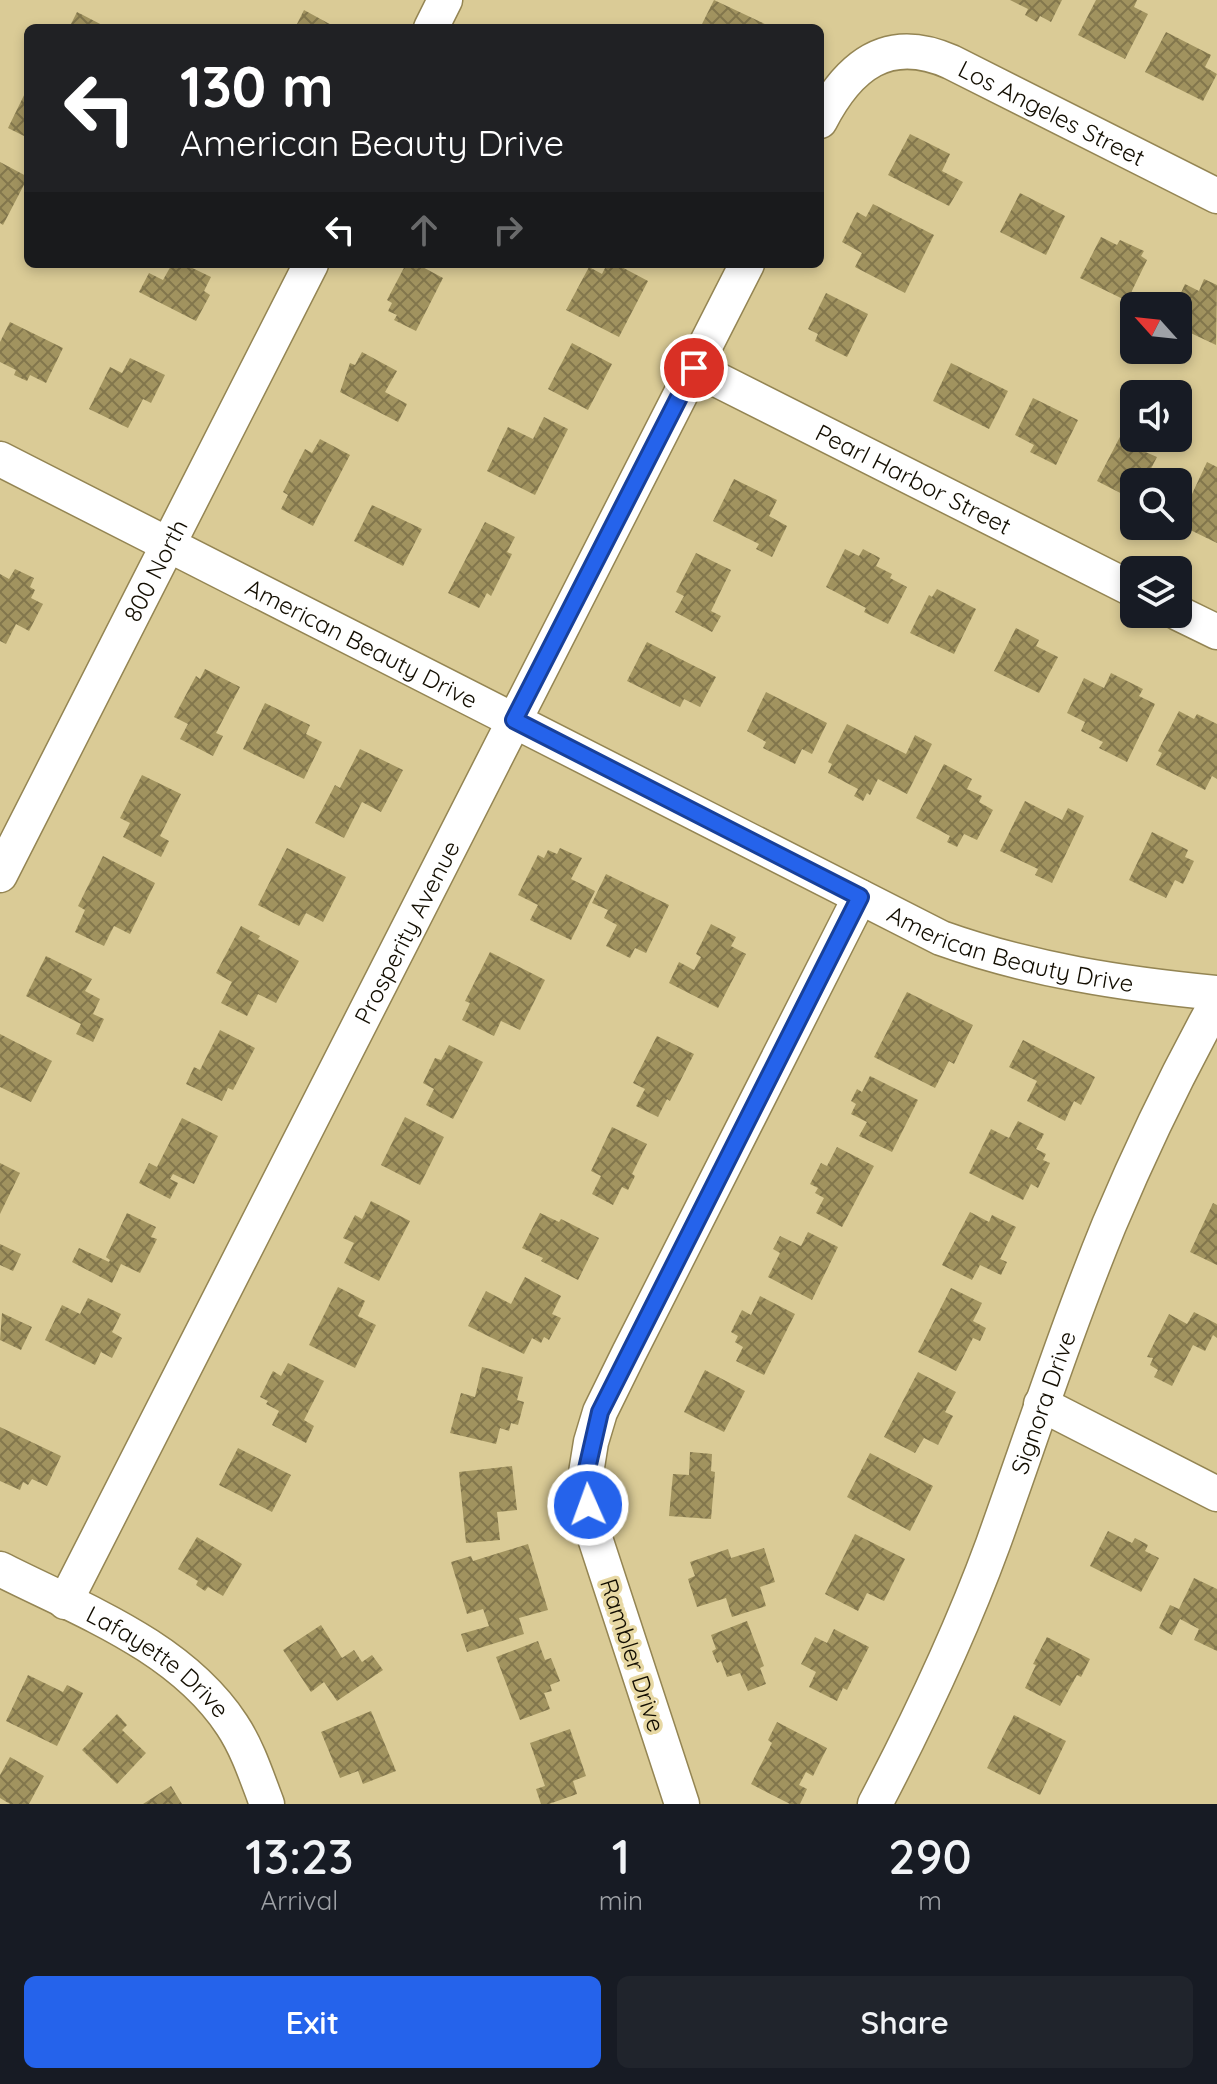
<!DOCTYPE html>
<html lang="en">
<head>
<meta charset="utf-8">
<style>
	:root { --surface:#171b24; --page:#20242c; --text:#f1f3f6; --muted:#9ea1a6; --accent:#2563eb }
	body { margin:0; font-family:Quicksand,sans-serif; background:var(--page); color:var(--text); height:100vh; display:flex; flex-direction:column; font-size:30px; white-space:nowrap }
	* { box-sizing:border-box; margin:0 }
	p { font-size:26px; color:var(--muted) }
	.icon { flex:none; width:44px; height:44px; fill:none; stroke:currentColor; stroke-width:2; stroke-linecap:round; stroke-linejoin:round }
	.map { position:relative; height:1804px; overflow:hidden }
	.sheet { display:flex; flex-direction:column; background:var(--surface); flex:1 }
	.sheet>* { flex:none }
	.hud { position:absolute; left:24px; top:24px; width:800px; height:244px; border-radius:12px; box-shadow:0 4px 12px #0003; background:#202124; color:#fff; overflow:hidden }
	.needle { width:52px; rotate:297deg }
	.fabs { position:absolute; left:1120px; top:292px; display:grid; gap:16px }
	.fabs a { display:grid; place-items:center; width:72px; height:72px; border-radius:12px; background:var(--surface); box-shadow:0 4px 12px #0003; font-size:40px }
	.pin { position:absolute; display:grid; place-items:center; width:68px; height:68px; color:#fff; margin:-34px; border:4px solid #fff; border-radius:50%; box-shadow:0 2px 8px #0007 }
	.me { position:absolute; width:88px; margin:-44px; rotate:358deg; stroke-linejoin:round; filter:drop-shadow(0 0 6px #0008) }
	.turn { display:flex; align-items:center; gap:28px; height:168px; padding:0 24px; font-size:36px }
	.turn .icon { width:104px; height:104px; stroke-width:2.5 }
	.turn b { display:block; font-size:56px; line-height:68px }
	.lanes { display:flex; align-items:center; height:76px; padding:0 24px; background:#0003; justify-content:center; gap:40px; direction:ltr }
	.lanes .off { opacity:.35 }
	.eta { display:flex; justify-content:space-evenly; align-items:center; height:136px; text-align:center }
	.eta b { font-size:48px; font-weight:600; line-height:56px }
	.button { display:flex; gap:16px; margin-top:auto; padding:16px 24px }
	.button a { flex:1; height:92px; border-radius:12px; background:var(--accent); color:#fff; font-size:32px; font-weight:600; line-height:92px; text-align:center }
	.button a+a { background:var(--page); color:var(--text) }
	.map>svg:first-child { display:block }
	.building { fill:url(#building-cross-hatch) }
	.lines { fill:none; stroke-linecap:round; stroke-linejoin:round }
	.street-casing { stroke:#948553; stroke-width:37 }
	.street { stroke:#fff; stroke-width:34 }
	.route-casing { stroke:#184099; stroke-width:20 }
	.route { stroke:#2563eb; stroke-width:14 }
	.labels { text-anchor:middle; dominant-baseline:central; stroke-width:7; stroke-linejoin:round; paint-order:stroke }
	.street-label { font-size:24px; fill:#120d00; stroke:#e7d8a3 }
</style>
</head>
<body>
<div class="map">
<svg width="1217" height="1804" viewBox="0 0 1217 1804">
	<defs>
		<pattern id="building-cross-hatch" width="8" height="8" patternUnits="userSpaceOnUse" patternTransform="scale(2)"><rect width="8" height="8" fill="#a1935f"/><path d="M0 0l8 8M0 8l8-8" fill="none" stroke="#82764c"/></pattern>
	</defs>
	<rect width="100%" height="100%" fill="#dacb96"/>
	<path class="building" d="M714 0 767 25 765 28H700Z
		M1010 0H1062L1051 22 1040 16 1037 22 1025 15 1028 9Z
		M1096 0H1137L1134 7 1148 14 1125 59 1078 35Z
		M304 10 337 28H295Z
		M77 12 108 28H69Z
		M1166 32 1211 55 1205 67 1217 74 1203 101 1145 72Z
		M28 87V138L8 128Z
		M910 134 950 154 942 171 963 182 949 206 888 175Z
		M0 162 28 177 3 225 0 223Z
		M1020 193 1065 216 1046 255 1000 232Z
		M873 204 934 235 905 293 855 267 862 253 842 242 857 212 866 217Z
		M1101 237 1117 245 1120 240 1144 251 1141 256 1147 260 1127 301 1080 278Z
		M172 264H184L211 277 204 291 210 295 196 321 139 292 149 273 163 280Z
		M406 264H417L443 278 416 331 394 320 397 315 388 311 392 303 387 300Z
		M607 264H616L648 281 619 337 566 310 589 267 602 274Z
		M1204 279 1217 285 1216 345 1178 327V306H1175L1185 284 1199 291Z
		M826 293 868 314 847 357 815 341 818 334 808 329Z
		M10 322 63 348 46 383 30 375 27 381 14 375 16 370 0 362V342Z
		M572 343 612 364 588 410 548 389Z
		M362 352 397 371 385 392 407 404 398 422 340 392 350 363 355 365Z
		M130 358 165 375 151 403 143 399 128 428 89 409 110 367 122 373Z
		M951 363 1008 391 989 429 933 401Z
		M1033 398 1078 420 1056 465 1030 452 1034 445 1015 435Z
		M544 417 568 429 535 495 487 471 508 427 533 439Z
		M1122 433 1139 442 1136 448 1157 457 1144 482H1134V500L1097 481Z
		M320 439 350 455 313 526 281 509 288 495 283 492 305 449 312 453Z
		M1207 462 1217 467V543L1178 524Z
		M734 479 777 500 769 516 787 526 772 557 756 549 759 544 713 521Z
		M372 505 422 529 403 566 354 541Z
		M485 522 515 537 507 552 512 554 491 596 487 593 479 608 448 593Z
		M845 549 859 556 863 549 880 558 876 566 892 574 890 578 907 587 888 624 864 612 866 608 826 587Z
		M696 553 731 570 711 611 721 616 712 632 675 612 684 596 676 592Z
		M15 569 34 578 30 587 35 590 31 598 43 604 29 631 16 624 6 644 0 641V574L9 579Z
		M937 589 976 609 954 654 910 633 929 595 932 597Z
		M1016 628 1039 640 1036 646 1058 657 1039 693 994 671Z
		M647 642 716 677 700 707 684 699 680 707 627 681Z
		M205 669 240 687 216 733 223 736 213 756 180 739 188 724 174 717 196 676 200 679Z
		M1111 673 1143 689 1139 696 1155 704 1127 762 1099 748 1103 742 1081 731 1085 722 1067 713 1084 678 1104 688Z
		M766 692 827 723 812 754 802 749 795 764 763 748 766 742 747 731Z
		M265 703 310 725 306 734 322 742 304 779 243 749Z
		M1179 711 1194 719 1197 714 1217 724V779L1212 776 1205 790 1156 765 1162 753 1158 751Z
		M847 724 906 754 915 735 932 744 907 794 878 779 870 795 867 793 863 801 854 796 858 789 828 773 832 764 828 762Z
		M360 749 403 770 381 812 362 802 344 838 315 823 335 785 340 788Z
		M944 764 972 779 967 789 982 796 979 802 993 810 977 840 964 834 957 847 947 842 950 836 916 818Z
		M142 775 181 794 160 836 169 841 161 857 123 837 130 823 120 818Z
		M1025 801 1062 820 1068 808 1084 816 1052 883 1035 875 1038 869 1000 851Z
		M1152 832 1188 850 1185 857 1194 861 1183 884 1175 880 1166 898 1129 880Z
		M287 848 346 877 323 922 306 913 299 926 258 905Z
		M560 848 582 858 571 879 595 891 571 940 530 920 538 905 518 895 538 855 544 858 548 850 557 854Z
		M103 856 155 883 130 934 114 926 104 946 75 932 85 910 78 906Z
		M606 874 669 905 646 953 635 948 630 958 606 946 617 925 604 918 608 910 592 903Z
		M711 924 736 937 731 946 746 954 718 1008 669 983 679 962 694 970 701 957 696 954Z
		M241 926 260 936 258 939 299 961 276 1003 258 994 247 1016 221 1003 232 982 216 973Z
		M490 952 545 980 520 1030 501 1021 494 1036 462 1020 470 1003 465 1001Z
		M46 956 92 979 85 991 100 999 93 1014 104 1019 93 1042 76 1034 81 1024 26 996Z
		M907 992 973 1025 954 1064 949 1061 935 1088 874 1057Z
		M220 1030 255 1048 233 1090 228 1088 222 1101 186 1084 194 1067 200 1070Z
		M0 1034 52 1061 31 1102 0 1087Z
		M657 1036 694 1054 670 1101 667 1099 658 1117 636 1106 645 1089 633 1083Z
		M1023 1040 1095 1077 1081 1105 1074 1101 1065 1121 1027 1101 1037 1081 1009 1067Z
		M449 1045 483 1062 453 1119 426 1105 434 1089 423 1083 435 1058 441 1060Z
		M870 1076 918 1100 892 1152 859 1136 867 1122 851 1114 856 1104 851 1101 857 1089 862 1092Z
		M405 1117 444 1137 420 1185 381 1165Z
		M182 1118 218 1136 194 1184 173 1174 170 1179 178 1183 170 1199 139 1183 149 1163 157 1167Z
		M1018 1121 1044 1134 1036 1149 1046 1154 1043 1160 1050 1163 1038 1188 1031 1184 1023 1200 969 1173 991 1129 1009 1138Z
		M612 1127 647 1144 632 1174 635 1176 628 1190 622 1187 613 1205 592 1194 601 1176 591 1171Z
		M837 1147 874 1166 842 1227 816 1213 824 1198 815 1193 818 1188 810 1184 821 1163 827 1166Z
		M0 1163 20 1173 0 1214Z
		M371 1201 410 1221 379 1281 344 1263 354 1243 343 1238 355 1215 362 1219Z
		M1213 1203 1217 1205V1265L1190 1252Z
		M970 1212 989 1222 992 1215 1016 1227 1000 1259 1007 1262 1001 1275 980 1265 972 1280 942 1265Z
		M127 1213 156 1227 151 1237 157 1239 140 1273 121 1264 112 1283 72 1262 79 1248 109 1262 110 1260 106 1257Z
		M540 1213 559 1222 561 1219 599 1238 578 1280 541 1261 543 1258 522 1248Z
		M808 1232 838 1247 812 1300 768 1277 780 1253 773 1249 780 1236 801 1246Z
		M0 1244 21 1254 13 1271 0 1265Z
		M525 1277 561 1296 552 1314 561 1318 549 1340 544 1337 541 1343 532 1338 524 1354 468 1326 486 1291 511 1304Z
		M338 1287 365 1301 358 1316 376 1325 355 1368 309 1345Z
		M951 1288 982 1303 973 1321 986 1328 980 1341 973 1338 956 1371 918 1352Z
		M760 1296 795 1314 764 1375 736 1361 743 1347 735 1342 738 1336 731 1332 742 1310 751 1315Z
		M88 1298 121 1314 112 1332 122 1338 112 1358 101 1352 95 1365 45 1340 62 1305 80 1314Z
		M1194 1312 1217 1324V1338L1213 1335 1205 1351 1193 1345 1172 1386 1154 1377 1158 1370 1150 1365 1153 1358 1147 1357 1169 1314 1187 1324Z
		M2 1313 32 1327 21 1350 0 1340Z
		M288 1363 324 1381 304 1420 314 1426 306 1443 272 1425 279 1411 266 1404 268 1401 260 1397 273 1371 281 1376Z
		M482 1367 523 1377 517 1400 524 1402 518 1425 511 1423 509 1431 500 1428 496 1444 450 1433 461 1393 475 1397Z
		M705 1370 745 1391 724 1432 684 1412Z
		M918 1372 956 1392 945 1412 953 1416 938 1445 924 1438 915 1453 884 1437Z
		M0 1427 61 1456 47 1486 32 1479 28 1485 23 1482 20 1490 0 1481Z
		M238 1448 291 1475 272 1512 219 1485Z
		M690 1452 712 1454 711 1471 715 1472 711 1519 669 1516 673 1474 689 1475Z
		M870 1453 933 1486 910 1531 847 1497Z
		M512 1466 517 1510 497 1512 500 1540 466 1543 459 1472Z
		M1108 1531 1132 1543 1135 1538 1148 1545 1145 1551 1159 1558 1141 1592 1090 1566Z
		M855 1534 905 1559 884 1601 867 1593 858 1611 825 1594Z
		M197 1537 242 1564 223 1596 208 1587 205 1591 196 1585 198 1581 178 1569Z
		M528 1544 548 1610 519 1618 524 1634 467 1652 461 1634 489 1626 483 1609 467 1614 451 1562 471 1556 473 1561Z
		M764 1548 775 1582 760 1587 766 1606 732 1617 726 1598 697 1607 688 1579 695 1576 690 1562 728 1549 731 1558Z
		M1194 1578 1217 1589V1651L1194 1640 1199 1629 1180 1619 1172 1635 1159 1628 1170 1605 1179 1609Z
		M747 1621 764 1666 760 1668 766 1684 748 1691 740 1673 727 1677 721 1661 717 1663 712 1651 716 1649 711 1635Z
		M321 1625 342 1658 354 1650 362 1662 372 1655 383 1670 337 1701 324 1682 311 1692 283 1650Z
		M834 1629 869 1647 847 1690 843 1688 837 1701 809 1687 816 1672 801 1664 815 1637 827 1643Z
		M1047 1637 1090 1659 1081 1677 1077 1675 1060 1706 1025 1688 1036 1665 1033 1664Z
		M538 1641 545 1660 551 1658 560 1681 550 1685 552 1691 544 1693 550 1709 520 1720 496 1657Z
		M28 1675 63 1692 67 1685 83 1693 57 1746 6 1721Z
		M371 1711 396 1771 363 1784 358 1771 340 1778 321 1732Z
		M117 1714 127 1725 122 1730 146 1753 117 1784 82 1750Z
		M1014 1715 1066 1741 1040 1795 987 1768Z
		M777 1722 827 1748 813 1776 806 1772 799 1785 807 1789 800 1804H790L751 1784 772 1743 768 1740Z
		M570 1729 586 1776 573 1781 577 1794 549 1804H541L536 1789 545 1786 530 1743Z
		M10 1757 44 1776 29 1804H10L0 1798V1775Z
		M171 1786 182 1804H143Z"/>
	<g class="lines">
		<defs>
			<g id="street">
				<path d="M431 28 445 0"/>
				<path id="s1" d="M820 121C849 65 888 34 951 62L1217 196"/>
				<path id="s2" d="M694 368 1134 590"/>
				<path id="s3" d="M0 459 941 938C1031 970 1123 984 1217 993"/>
				<path d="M1178 613 1217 632"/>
				<path id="s4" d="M0 875 311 264"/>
				<path d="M1041 1404 1217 1494"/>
				<path id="s5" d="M0 1569C81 1610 180 1646 232 1725 248 1749 257 1778 267 1804"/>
				<path id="s6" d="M65 1602 747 264"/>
				<path d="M682 1804 595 1538 588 1505 586 1473 591 1442 600 1412 629 1353 860 897"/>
				<path id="s7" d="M875 1804C919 1720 960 1634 993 1544 1031 1438 1066 1330 1109 1225 1141 1149 1177 1074 1217 1002"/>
			</g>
		</defs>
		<use href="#street" class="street-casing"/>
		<use href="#street" class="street"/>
	</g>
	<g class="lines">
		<defs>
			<path id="route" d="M588 1505 586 1473 600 1412 860 897 514 720 694 368"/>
		</defs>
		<use href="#route" class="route-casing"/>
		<use href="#route" class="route"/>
	</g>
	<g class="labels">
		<g class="street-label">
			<text stroke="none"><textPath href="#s1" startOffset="276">Los Angeles Street</textPath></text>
			<text stroke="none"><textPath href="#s2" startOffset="246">Pearl Harbor Street</textPath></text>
			<text stroke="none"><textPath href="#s4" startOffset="342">800 North</textPath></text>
			<text stroke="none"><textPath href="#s3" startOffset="406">American Beauty Drive</textPath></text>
			<text stroke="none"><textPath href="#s6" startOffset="752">Prosperity Avenue</textPath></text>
			<text stroke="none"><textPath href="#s3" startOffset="1126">American Beauty Drive</textPath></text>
			<text stroke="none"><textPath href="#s7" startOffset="436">Signora Drive</textPath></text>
			<text transform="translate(633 1655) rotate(72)">Rambler Drive</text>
			<text stroke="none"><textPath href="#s5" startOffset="184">Lafayette Drive</textPath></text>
		</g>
	</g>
</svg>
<div class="fabs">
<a><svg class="needle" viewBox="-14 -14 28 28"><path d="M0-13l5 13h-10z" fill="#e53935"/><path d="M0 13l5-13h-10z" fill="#9ea1a6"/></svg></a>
<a><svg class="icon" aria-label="sound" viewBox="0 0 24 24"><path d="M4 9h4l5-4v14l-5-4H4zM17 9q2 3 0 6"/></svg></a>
<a><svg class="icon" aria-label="search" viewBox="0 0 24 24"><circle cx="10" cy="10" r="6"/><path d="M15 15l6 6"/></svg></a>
<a><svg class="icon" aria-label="layers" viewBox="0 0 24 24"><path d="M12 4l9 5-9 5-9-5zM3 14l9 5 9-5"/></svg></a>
</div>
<div class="pin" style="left:694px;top:368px;background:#d93025"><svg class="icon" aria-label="arrive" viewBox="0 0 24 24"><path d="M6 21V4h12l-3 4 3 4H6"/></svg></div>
<svg class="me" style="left:588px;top:1505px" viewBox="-20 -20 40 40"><circle r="17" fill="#2563eb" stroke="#fff" stroke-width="3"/><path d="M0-11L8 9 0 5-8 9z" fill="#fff"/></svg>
<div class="hud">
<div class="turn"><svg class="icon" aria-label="left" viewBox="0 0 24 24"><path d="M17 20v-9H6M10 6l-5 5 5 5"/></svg><div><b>130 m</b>American Beauty Drive</div></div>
<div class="lanes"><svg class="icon" aria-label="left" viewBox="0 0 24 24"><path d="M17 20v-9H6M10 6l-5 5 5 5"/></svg><svg class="icon off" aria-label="ahead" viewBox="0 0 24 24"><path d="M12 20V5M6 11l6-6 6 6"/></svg><svg class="icon off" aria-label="right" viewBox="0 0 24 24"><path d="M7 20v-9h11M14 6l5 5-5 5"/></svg></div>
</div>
</div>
<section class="sheet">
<div class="eta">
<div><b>13:23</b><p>Arrival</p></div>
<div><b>1</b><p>min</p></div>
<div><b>290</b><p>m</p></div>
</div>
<div class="button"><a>Exit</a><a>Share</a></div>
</section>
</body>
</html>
